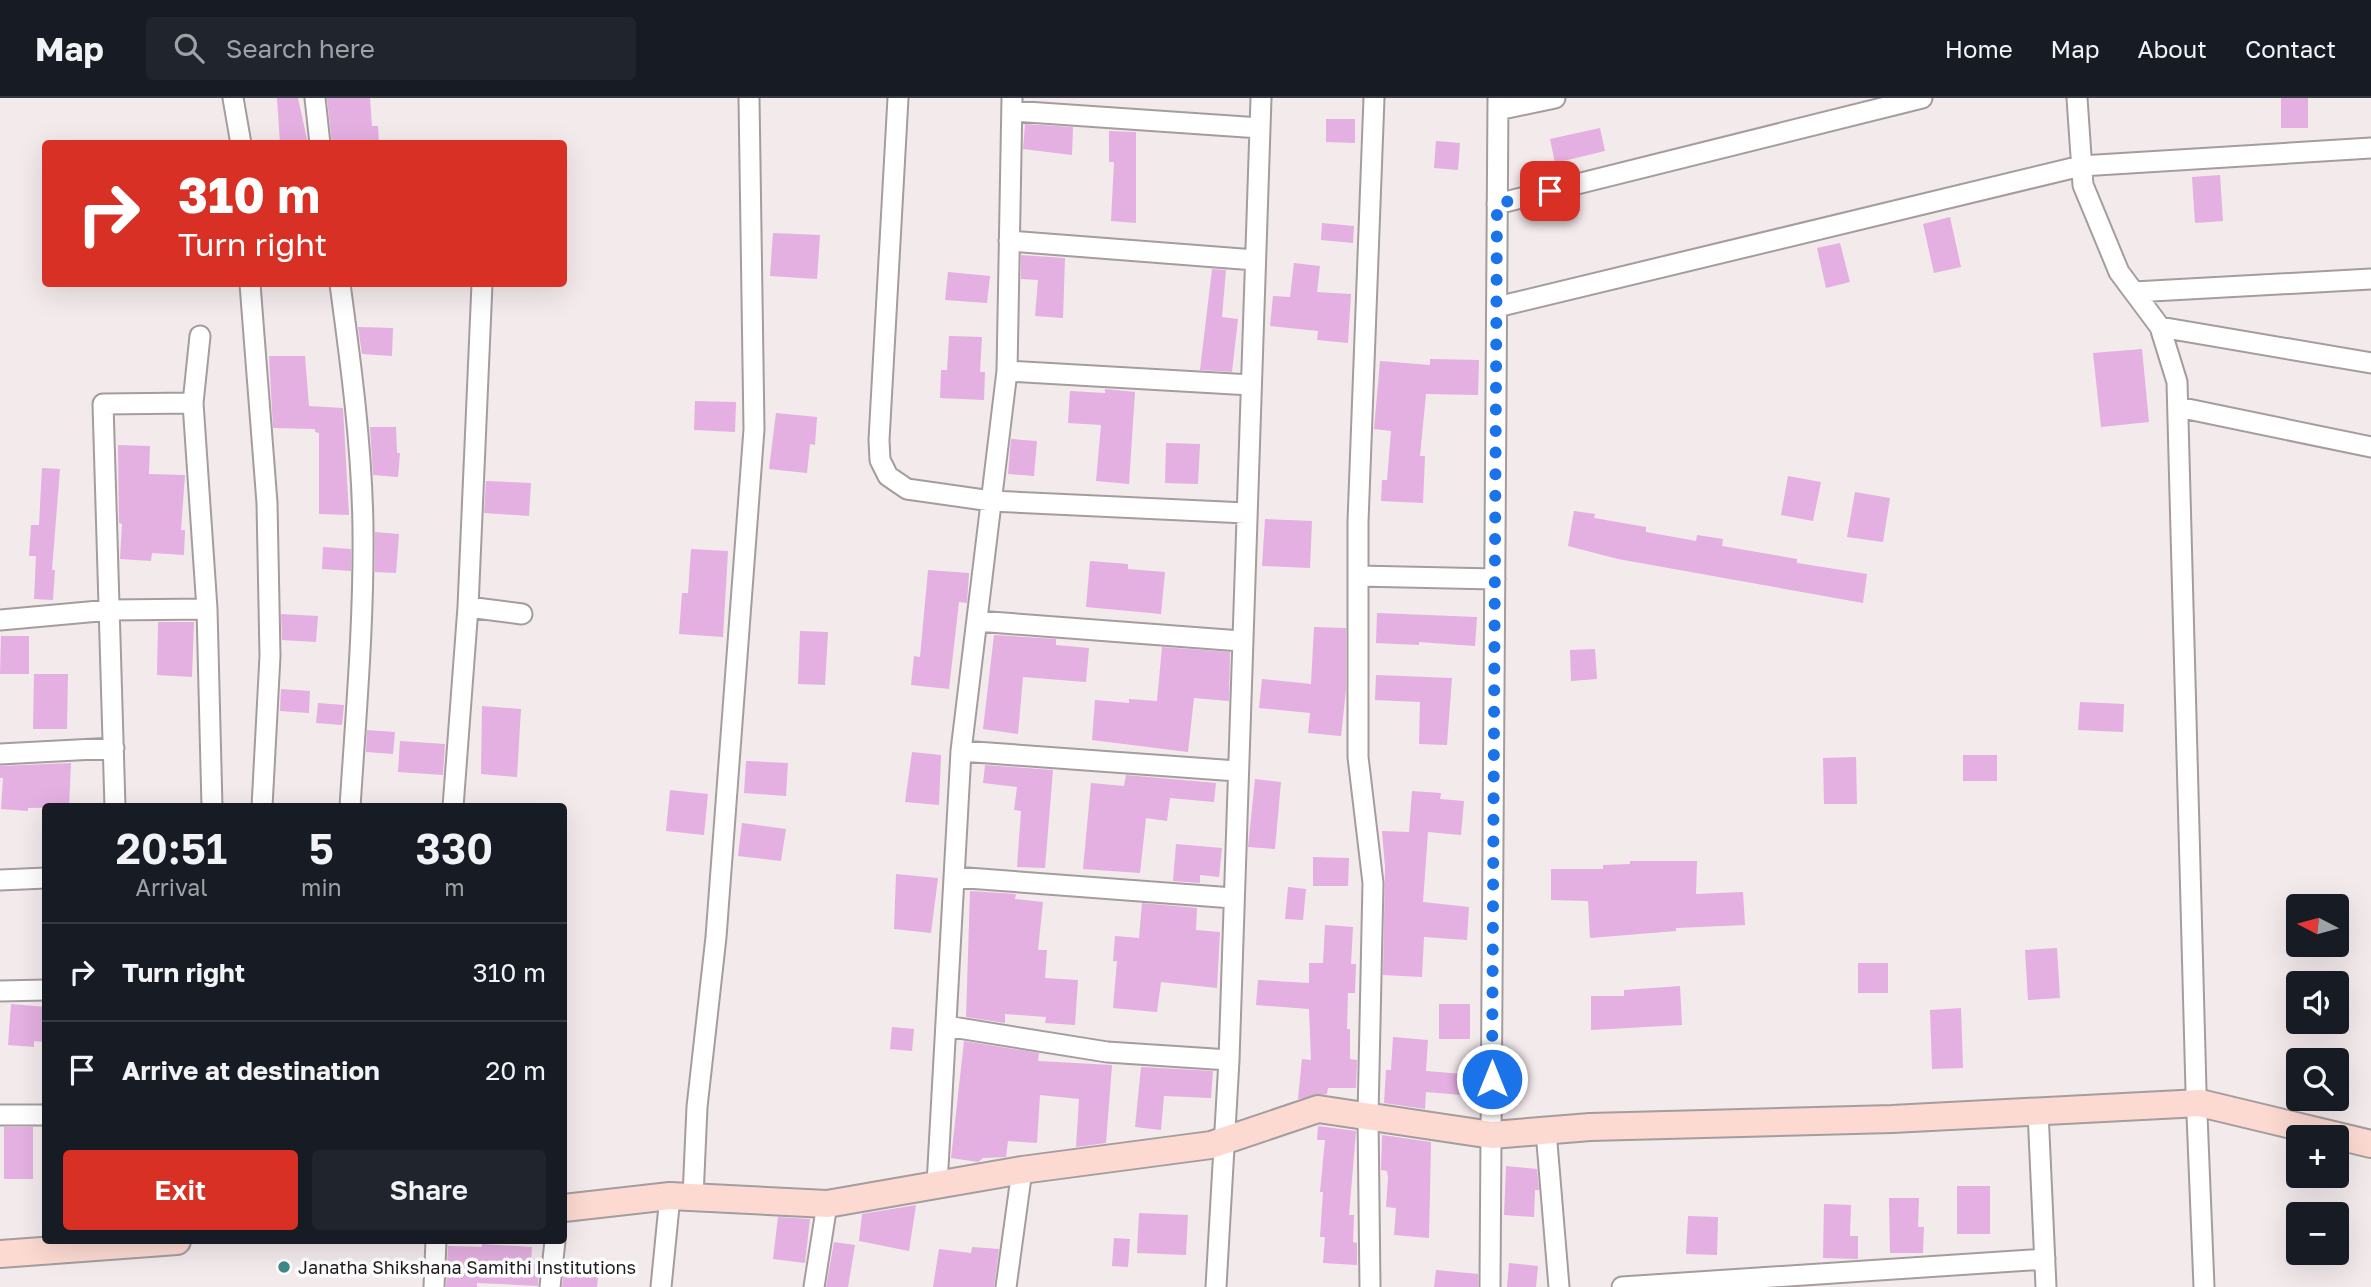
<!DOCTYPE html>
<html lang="en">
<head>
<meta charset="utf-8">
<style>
	:root { --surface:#171b24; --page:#20242c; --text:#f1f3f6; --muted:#9ea1a6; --line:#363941; --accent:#d93025 }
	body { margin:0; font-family:"Golos Text",sans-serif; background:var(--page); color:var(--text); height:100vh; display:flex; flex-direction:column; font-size:26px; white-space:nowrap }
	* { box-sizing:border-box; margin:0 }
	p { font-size:23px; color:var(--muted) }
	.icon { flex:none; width:38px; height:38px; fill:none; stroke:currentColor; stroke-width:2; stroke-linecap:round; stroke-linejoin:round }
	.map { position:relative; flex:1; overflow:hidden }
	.side { position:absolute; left:42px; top:705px; width:525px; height:441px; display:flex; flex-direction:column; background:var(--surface); border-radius:7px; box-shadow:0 7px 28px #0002 }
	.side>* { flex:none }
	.guide { position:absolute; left:42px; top:42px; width:525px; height:147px; border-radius:7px; box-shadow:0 7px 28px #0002; background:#d93025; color:#fff; overflow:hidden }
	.needle { width:46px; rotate:276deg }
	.tools { position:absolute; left:2286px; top:796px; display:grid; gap:14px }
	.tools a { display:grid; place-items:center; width:63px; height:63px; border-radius:7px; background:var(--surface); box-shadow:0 7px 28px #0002; font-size:35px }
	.pin { position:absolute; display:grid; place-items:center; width:60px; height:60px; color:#fff; margin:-30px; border-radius:14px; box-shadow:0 4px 10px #0006 }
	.me { position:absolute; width:77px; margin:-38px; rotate:0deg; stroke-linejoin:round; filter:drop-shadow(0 0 5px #0008) }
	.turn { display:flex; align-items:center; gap:24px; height:147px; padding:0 21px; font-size:32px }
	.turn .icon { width:91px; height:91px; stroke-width:2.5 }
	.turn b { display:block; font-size:49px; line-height:60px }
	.eta { display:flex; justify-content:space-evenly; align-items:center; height:119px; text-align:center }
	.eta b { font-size:42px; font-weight:600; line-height:49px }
	.primary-button { display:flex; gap:14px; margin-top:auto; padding:14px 21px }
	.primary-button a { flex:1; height:80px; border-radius:7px; background:var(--accent); color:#fff; font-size:28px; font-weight:600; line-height:80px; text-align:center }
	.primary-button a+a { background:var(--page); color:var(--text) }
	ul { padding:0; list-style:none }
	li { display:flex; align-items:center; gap:21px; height:98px; padding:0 21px; border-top:2px solid var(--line) }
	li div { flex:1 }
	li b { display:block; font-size:26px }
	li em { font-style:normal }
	header { display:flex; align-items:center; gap:42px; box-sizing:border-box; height:98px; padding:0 35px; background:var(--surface); border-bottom:2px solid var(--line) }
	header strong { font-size:33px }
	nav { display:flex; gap:38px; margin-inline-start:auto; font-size:24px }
	.search { width:490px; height:63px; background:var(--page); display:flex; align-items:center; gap:18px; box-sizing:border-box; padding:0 24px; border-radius:7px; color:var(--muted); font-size:26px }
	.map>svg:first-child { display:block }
	.building { fill:#e4afe1 }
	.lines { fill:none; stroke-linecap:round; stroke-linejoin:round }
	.street-casing { stroke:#a59c9e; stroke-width:23 }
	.secondary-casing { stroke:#a59c9e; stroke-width:30 }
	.street { stroke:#fff; stroke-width:19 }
	.secondary { stroke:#fcdad2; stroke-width:26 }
	.route { stroke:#1a73e8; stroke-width:12; stroke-dasharray:0 21.6 }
	.poi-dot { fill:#41898b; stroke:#fff; stroke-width:2.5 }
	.labels { text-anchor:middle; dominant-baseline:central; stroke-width:7; stroke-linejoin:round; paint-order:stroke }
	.poi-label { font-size:18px; fill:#201d1e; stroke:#fff; text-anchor:start }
</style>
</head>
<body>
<header>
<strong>Map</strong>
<div class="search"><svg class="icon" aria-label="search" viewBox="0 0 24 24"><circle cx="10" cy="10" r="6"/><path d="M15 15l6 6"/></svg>Search here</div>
<nav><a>Home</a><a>Map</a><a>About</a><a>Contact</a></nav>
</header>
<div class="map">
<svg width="2371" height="1189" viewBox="0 0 2371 1189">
	<rect width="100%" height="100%" fill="#f3eaec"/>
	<path class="building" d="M277 0H298L308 46H280Z
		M327 0H370L372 28H378L379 46H332Z
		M2281 0H2308V30H2281Z
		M1326 21H1355V45L1326 44Z
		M1025 26 1073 29 1072 57 1023 51Z
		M1600 30 1605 53 1555 65 1550 41Z
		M1109 33 1136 34V125L1111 123 1114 64H1109Z
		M1436 43 1460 45 1458 72 1434 70Z
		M2220 77 2223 123 2195 125 2192 79Z
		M1950 119 1961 169 1934 175 1923 126Z
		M1322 125 1354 128 1353 145 1321 142Z
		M773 135 820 137 817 181 770 178Z
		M1840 145 1850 184 1826 190 1817 150Z
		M1021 157 1065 160 1063 220 1035 218 1038 182 1021 181Z
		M1294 165 1320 168 1317 194 1351 196 1348 245 1317 242 1318 233 1270 228 1273 198 1290 199Z
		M1212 171 1226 172 1222 219 1238 221 1232 274 1200 272Z
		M948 174 990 178 987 205 945 202Z
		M358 229 393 230 392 258 362 256Z
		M949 238 982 239 980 274H985L984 302 940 300 941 272H947Z
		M2142 251 2149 324 2101 329 2093 255Z
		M269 258H305L309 308 343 310 349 417 319 416V335L315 334V331L273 330Z
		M1430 261 1479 262 1478 297 1426 296 1420 358H1425L1423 405 1381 403 1382 382H1387L1391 333 1374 331 1380 263 1430 267Z
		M1105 291 1135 294 1129 386 1096 383 1101 327 1068 325 1070 293 1105 295Z
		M695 303 736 304 735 334 694 332Z
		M776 315 817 319 815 347 810 346 807 375 769 371Z
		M370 329H396L397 355H400L398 379 373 377Z
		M1011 341 1037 343 1034 378 1008 376Z
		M1166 345 1200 346 1198 386 1165 385Z
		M118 347 150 348 149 376 185 377 181 432H185L184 457 152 455 151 463 120 461 122 426 119 425Z
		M42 370 60 371 52 472H55L53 502 34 501 36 458H29L31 427H39Z
		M1788 378 1821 384 1813 423 1781 417Z
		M486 383 531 385 529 418 484 415Z
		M1855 394 1890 400 1883 444 1847 439Z
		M1574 413 1595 416 1594 420 1646 429V434L1696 443 1697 437 1723 441 1722 448 1797 461V465L1867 476 1863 505 1618 461 1568 448Z
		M1265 421 1312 423 1310 470 1262 468Z
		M375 434 399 436 396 475 375 474Z
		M323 449 351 451V473L322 471Z
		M691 451 728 453 723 539 679 536 682 495H688Z
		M1090 463 1128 466V471L1165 474 1161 516 1086 509Z
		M928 472 969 475 967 505 959 504 949 591 911 587 914 558 920 559Z
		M1377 515 1477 519 1475 548 1419 544V547L1376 545Z
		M281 516 318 518 316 544 282 542Z
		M158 524H194L192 579 157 577Z
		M1314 529 1346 530V592L1341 638 1308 635 1310 615 1259 610 1262 581 1311 586Z
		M800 533 828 534 825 587 798 586Z
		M994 537 1056 541V547L1089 550 1086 584 1023 579 1018 636 983 631Z
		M1 538H29V576H0Z
		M1162 549 1230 554 1229 603 1194 600 1188 654 1092 642 1095 602 1129 605V601L1157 603Z
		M1595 551 1597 581 1571 583 1570 552Z
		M34 576H68L67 631H33Z
		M1376 577 1452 580 1447 647 1419 646 1420 604 1375 602Z
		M281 591 310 593 309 615 280 613Z
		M2080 604 2124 606 2123 634 2078 632Z
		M318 605 344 607 342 627 316 625Z
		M482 608 521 611 517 679 481 676Z
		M367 632 395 634 393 656 366 654Z
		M400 643 445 646 443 677 398 674Z
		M912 654 941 657 939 707 905 704Z
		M1963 657H1997V683H1963Z
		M1856 659 1857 706H1824L1823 660Z
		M746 663 788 665 786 698 744 695Z
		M71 665 69 709 28 710V713L1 711 3 680H0V668Z
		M985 667 1053 672 1045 770 1017 769 1021 713 1014 712 1017 689 983 685Z
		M1126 677 1216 685 1214 704 1170 700 1167 723 1146 720 1140 775 1083 771 1091 685 1124 688Z
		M1255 681 1281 684 1275 751 1248 749Z
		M670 692 708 696 704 737 666 733Z
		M1412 693 1441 695 1440 701 1464 703 1461 737 1428 734 1423 804 1469 809 1467 842 1424 839 1422 879 1383 877 1385 769 1382 733 1409 734Z
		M742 725 786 731 781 763 738 758Z
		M1176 746 1222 750 1219 779 1200 777V785L1173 783Z
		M1313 759 1349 760 1348 788H1313Z
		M1630 763H1697L1696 796 1743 794 1745 827 1676 830V833L1590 840 1588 803 1551 802V771H1603V767L1630 766Z
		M896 776 938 780 931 835 894 831Z
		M1288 789 1306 791 1303 822 1285 821Z
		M970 793 1016 796 1015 801 1043 804 1038 852H1047L1045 880 1078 882 1075 927 1045 925 1046 919 1005 916V925L966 919Z
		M1142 805 1197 810 1196 832 1220 834 1217 890 1161 884 1157 914 1113 910 1117 863H1113L1115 838 1139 840Z
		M1325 827 1353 829 1351 866H1356L1355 895H1348L1347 931H1350V961L1357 962 1356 990H1328L1327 996 1298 1001 1302 961 1311 962 1309 911 1256 907 1258 882 1309 885V865H1323Z
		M2057 850 2060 900 2028 902 2025 852Z
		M1858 865H1888V895H1858Z
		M1680 888 1682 927 1591 932V898H1624V892Z
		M11 906 46 909V944L34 943V949L8 947Z
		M1439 906H1470V941H1439Z
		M1961 910 1963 970 1932 971 1930 912Z
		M892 929 914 931 912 953 890 951Z
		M1393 939 1428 942 1426 973 1475 977 1473 998 1426 994 1425 1011 1384 1005 1386 972H1391Z
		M964 943 1039 955 1038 963 1112 967 1106 1045 1076 1049 1079 1001 1040 997 1037 1045 1008 1043 1006 1059 983 1060 978 1064 951 1060Z
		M1141 969 1213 973 1211 1000 1164 998 1161 1032 1135 1029Z
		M1318 1028 1356 1033 1349 1117H1354L1353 1144 1357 1145V1167L1323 1165 1325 1139H1320L1323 1094H1320L1325 1042H1317Z
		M4 1029H33V1081H4Z
		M1382 1037 1431 1044 1429 1140 1394 1137 1396 1110 1386 1109 1388 1080 1387 1073 1381 1072Z
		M1506 1068 1537 1071 1539 1092H1535L1534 1119 1504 1117Z
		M1957 1088H1990V1136H1957Z
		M1889 1100H1919L1918 1129H1924L1923 1155H1890Z
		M1824 1106 1851 1107 1850 1138H1858V1161L1823 1160Z
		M916 1107 909 1153 859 1143 862 1116Z
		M1139 1115 1188 1117 1186 1157 1137 1155Z
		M1688 1118 1718 1119 1717 1157 1686 1156Z
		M778 1119 810 1121 805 1165 773 1161Z
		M1114 1140 1130 1141 1128 1169 1112 1168Z
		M834 1144 855 1147 848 1189H826Z
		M482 1146 532 1149 531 1166H540L538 1188 477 1185V1189H446L448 1148 482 1149Z
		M972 1149 999 1151 994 1189H933L939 1151 971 1155Z
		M1509 1165 1538 1168 1536 1189H1507Z
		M565 1168 599 1170 597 1189H562Z
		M1436 1172 1478 1176V1189H1434Z"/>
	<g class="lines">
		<defs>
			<path id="street" d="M233 0 241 46
				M315 0 320 46
				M898 0 879 342 880 362 888 378 907 391 991 403 1246 415
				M2077 0 2083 87 2119 174 2160 229 2177 284 2196 992 2204 1189
				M1498 12 1555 0
				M1012 13 1260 30
				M1497 106 1922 0
				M1009 143 1255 162
				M250 186 267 405 270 558 262 709
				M340 186C351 267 362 349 363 431 364 523 356 616 350 709
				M2134 194 2371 181
				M1497 209 2081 68 2371 50
				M2160 229 2371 265
				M200 238 193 305 207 511 212 709
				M1007 273 1251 287
				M2178 309 2371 349
				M1358 478 1495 481
				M468 509 522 516
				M0 522 110 512 207 511
				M977 523 1241 543
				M961 653 1237 673
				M0 656 114 650
				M115 709 103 306 193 305
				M453 709 468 509 482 186
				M954 779 1233 800
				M0 782 46 780
				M0 893 46 892
				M946 928 1107 954 1229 962
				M2038 1013 2046 1189
				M0 1017H46
				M1546 1033 1559 1189
				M937 1087 961 653 1007 273 1012 0
				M693 1099 697 1009 716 839 754 331 749 0
				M434 1189 436 1143
				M550 1189 555 1143
				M661 1189 670 1098
				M814 1189 827 1106
				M1006 1189 1022 1072
				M1216 1189 1229 962 1261 0
				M1370 1189 1368 1018 1373 785 1358 659V424L1374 0
				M1490 1189 1498 0
				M1622 1189 2045 1161"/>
			<path id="secondary" d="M564 1110 670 1098 827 1106 1022 1072 1211 1047 1318 1011 1492 1037 1590 1029 1892 1021 2200 1005 2371 1046
				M0 1156 177 1143"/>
		</defs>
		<use href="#street" class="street-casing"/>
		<use href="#secondary" class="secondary-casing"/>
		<use href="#street" class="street"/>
		<use href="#secondary" class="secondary"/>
	</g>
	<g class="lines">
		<path class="route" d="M1492 981 1497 106 1550 93"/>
	</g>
	<circle class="poi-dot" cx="284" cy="1169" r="7"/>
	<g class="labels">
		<g class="poi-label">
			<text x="298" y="1169">Janatha Shikshana Samithi Institutions</text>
		</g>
	</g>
</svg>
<div class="tools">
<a><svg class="needle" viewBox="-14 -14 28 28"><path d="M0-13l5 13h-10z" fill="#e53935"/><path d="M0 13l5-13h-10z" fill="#9ea1a6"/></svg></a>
<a><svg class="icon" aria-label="sound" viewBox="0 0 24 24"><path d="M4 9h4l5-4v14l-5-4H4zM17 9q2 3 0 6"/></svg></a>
<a><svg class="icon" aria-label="search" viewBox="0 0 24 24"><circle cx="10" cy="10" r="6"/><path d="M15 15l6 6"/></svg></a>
<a>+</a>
<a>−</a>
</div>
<div class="pin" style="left:1550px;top:93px;background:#d93025"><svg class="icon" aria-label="arrive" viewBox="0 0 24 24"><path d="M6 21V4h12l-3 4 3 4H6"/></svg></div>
<svg class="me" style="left:1492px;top:981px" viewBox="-20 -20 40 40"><circle r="17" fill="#1a73e8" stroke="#fff" stroke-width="3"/><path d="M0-11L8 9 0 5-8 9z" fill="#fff"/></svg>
<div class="guide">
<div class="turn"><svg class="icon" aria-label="right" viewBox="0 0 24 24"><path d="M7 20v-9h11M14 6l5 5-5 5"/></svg><div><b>310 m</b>Turn right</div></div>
</div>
<section class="side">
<div class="eta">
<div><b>20:51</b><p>Arrival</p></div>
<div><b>5</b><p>min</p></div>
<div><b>330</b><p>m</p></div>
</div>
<ul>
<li><svg class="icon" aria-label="right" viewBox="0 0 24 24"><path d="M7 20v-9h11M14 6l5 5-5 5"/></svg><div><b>Turn right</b></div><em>310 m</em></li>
<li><svg class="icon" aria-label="arrive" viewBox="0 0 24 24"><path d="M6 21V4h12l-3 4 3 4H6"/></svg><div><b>Arrive at destination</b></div><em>20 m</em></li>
</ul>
<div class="primary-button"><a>Exit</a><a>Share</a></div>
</section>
</div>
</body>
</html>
